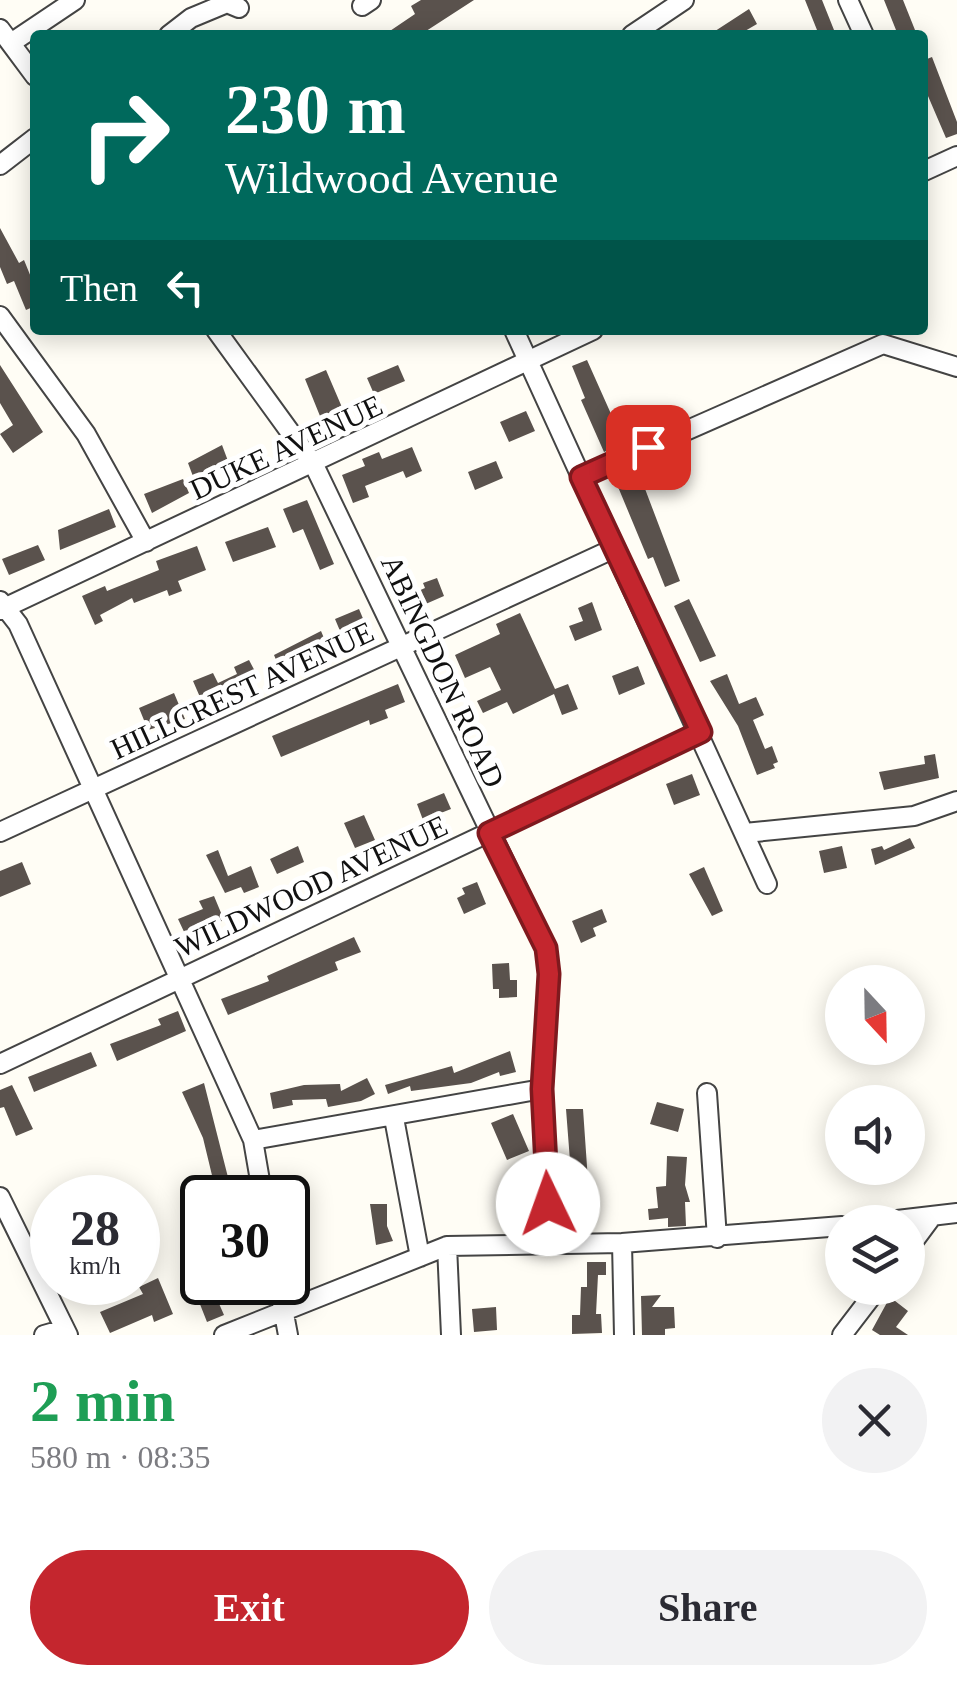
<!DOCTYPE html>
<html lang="en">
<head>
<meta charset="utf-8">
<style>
	:root { --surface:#fff; --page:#f2f2f3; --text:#2b2b33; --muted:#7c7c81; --accent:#c4262e }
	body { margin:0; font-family:"Times New Roman",serif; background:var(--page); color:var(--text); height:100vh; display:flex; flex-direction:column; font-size:38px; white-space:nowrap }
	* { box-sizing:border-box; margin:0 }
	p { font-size:32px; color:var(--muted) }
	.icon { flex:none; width:55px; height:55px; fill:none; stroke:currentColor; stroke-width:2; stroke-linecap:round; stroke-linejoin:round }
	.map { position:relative; height:1335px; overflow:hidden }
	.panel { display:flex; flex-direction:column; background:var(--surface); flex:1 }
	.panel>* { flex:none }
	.guide { position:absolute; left:30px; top:30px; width:898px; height:305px; border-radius:10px; box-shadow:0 5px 25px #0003; background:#00695c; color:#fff; overflow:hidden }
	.needle { width:65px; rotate:158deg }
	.fabs { position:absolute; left:825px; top:965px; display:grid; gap:20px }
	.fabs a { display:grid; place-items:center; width:100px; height:100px; border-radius:50%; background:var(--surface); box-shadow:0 5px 25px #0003; font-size:50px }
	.speed { position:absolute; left:30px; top:1175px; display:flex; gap:20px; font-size:50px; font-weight:700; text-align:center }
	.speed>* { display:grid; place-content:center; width:130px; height:130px; border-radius:50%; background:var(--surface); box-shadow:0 5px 25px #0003; line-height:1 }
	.speed small { font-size:25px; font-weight:400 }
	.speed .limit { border:5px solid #111; border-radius:15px; background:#fff; color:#111 }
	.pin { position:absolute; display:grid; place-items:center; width:85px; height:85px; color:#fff; margin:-42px; border-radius:20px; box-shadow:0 5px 15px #0006 }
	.me { position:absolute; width:110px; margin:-55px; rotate:357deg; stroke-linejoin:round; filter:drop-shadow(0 0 8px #0008) }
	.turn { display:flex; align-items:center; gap:35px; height:210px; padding:0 30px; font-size:45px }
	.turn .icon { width:130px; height:130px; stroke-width:2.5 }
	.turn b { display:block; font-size:70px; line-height:85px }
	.then { display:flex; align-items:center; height:95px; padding:0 30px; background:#0003; gap:20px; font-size:38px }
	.round { display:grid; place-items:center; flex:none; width:105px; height:105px; border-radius:52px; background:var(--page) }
	.headline { display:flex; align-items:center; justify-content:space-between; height:170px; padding:0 30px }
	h1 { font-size:60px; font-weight:700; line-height:75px; color:#1e9e55 }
	.cta { display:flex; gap:20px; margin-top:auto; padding:20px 30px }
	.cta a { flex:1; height:115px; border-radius:60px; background:var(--accent); color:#fff; font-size:40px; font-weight:700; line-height:115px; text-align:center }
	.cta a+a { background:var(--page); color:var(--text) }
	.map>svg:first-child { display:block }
	.building { fill:#5a524d }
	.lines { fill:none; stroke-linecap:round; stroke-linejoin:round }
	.minor-casing { stroke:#444; stroke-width:22 }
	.minor { stroke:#fff; stroke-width:18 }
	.route-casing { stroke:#7f191e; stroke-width:25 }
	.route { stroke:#c4262e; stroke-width:18 }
	.labels { text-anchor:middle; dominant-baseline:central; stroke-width:10; stroke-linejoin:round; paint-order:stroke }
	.street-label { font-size:30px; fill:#111; stroke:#fff }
</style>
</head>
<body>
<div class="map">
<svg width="957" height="1335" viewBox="0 0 957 1335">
	<rect width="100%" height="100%" fill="#fffdf5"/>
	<path class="building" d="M421 0H474L420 35H384L415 14 411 6Z
		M805 0H822L836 35H819Z
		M884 0H903L917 35H898Z
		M749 9 757 24 738 35H709Z
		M932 57 957 122V134L946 138 922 82V61Z
		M0 228 19 263 24 260 35 287V306L26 310 14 281 7 284 0 267Z
		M587 360 624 443 604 452 581 400 585 398 572 366Z
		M0 365 43 432 13 453 0 434 13 425 0 403Z
		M398 365 405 381 374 394 367 378Z
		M326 370 344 412 322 421 305 379Z
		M526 411 535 431 509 442 500 422Z
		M222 445 228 461 194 479 188 463Z
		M412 447 422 471 406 478 403 471 365 486 369 497 353 503 342 475 365 466 362 459 379 452 382 459Z
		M496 461 503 478 475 490 468 472Z
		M639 473 680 581 665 587 653 557 648 559 616 482Z
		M183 479 189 493 152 513 144 494Z
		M307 500 334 564 320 570 303 529 293 533 283 509Z
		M109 509 116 527 60 550 58 530Z
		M268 527 276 547 233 562 225 542Z
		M38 545 45 560 9 575 2 559Z
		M197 546 206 570 178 581 182 591 169 596 167 590 134 603 132 598 100 615 103 621 95 625 82 596 105 586 107 591 159 570 156 561Z
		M437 578 444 596 405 613 400 599 425 588 423 583Z
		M689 599 716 656 700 662 674 606Z
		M592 602 602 630 575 641 569 626 583 621 578 608Z
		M359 609 367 628 343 638 335 619Z
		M520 613 555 689 568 684 578 709 562 715 554 694 513 714 507 702 483 713 477 701 501 690 490 667 465 678 455 655 500 634 496 624Z
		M321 631 329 650 281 672 274 655Z
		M249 660 259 679 252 683 255 689 206 711 193 681 213 673 218 683 237 674 234 667Z
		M638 666 645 684 619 695 612 676Z
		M727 674 739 704 756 697 764 715 753 720 765 749 772 746 778 762 773 764 775 768 757 775 738 726 710 681Z
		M398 684 405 702 385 710 388 718 370 725 369 720 281 757 272 736Z
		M174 693 185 719 148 730 139 708Z
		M935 754 939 778 884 790 879 772 925 764 924 756Z
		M692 774 700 795 674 805 666 784Z
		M444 793 451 809 423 820 417 804Z
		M364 815 375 840 355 848 344 823Z
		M910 838 915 848 875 865 871 849 882 846 884 850Z
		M298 846 304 862 277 874 270 859Z
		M842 846 847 868 824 873 819 851Z
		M218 850 228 876 251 866 259 887 244 893 241 887 225 893 206 855Z
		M22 862 31 884 0 897V871Z
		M704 867 723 911 712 916 689 874Z
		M477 882 486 904 464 914 457 898 465 894 462 888Z
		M214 896 224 920 186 936 178 919 203 909 199 901Z
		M602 909 607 922 593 928 596 936 581 943 572 921Z
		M354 937 361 952 335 962 338 970 228 1015 221 999 269 981 267 976Z
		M509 963 510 980H517V997L499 998V989H493L492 964Z
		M178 1011 186 1031 117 1061 110 1044 161 1025 158 1019Z
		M510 1051 516 1072 500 1076 499 1072 471 1083 411 1091 410 1086 388 1094 385 1085 452 1066 454 1073Z
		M91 1052 97 1066 34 1092 28 1077Z
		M367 1078 375 1094 361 1101 328 1107 326 1099 292 1100 293 1105 273 1109 270 1093 304 1085 340 1084 341 1091Z
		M204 1083 232 1193 217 1196 203 1138 182 1092Z
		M12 1085 33 1129 16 1136 4 1107 0 1108V1090Z
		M657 1102 684 1109 678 1132 650 1124Z
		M566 1109H583L591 1224 575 1226Z
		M513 1114 529 1151 507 1160 491 1123Z
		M667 1156 687 1157 685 1185 690 1202H685L686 1226 668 1227V1218L649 1220 648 1209 658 1208 656 1187 666 1186Z
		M507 1177H523L526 1226H505Z
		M370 1204H387V1226L393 1241 376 1245Z
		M587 1262H606V1275H598L596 1314H601L602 1333 572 1334V1315H580L581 1287H587Z
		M158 1278 173 1314 154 1322 152 1315 110 1333 100 1312 143 1294 139 1287Z
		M210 1283 224 1315 207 1322 194 1289Z
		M661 1295 652 1307H674L675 1328 665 1329V1335H642L641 1296Z
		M890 1297 908 1311 896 1327 908 1335H880L872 1330Z
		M496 1307 497 1330 474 1332 472 1309Z"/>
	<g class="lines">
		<defs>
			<path id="minor" d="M848 0 864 35
				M362 6 371 0
				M0 29 35 76
				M169 35 191 18 227 3 239 8
				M632 35 684 0
				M11 43 75 0
				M0 165 35 138
				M922 172 957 156
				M0 316 86 434 146 542
				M216 330 314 465 546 948 549 974 542 1089 550 1242
				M514 330 767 884
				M581 477 883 344 957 367
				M0 601 18 624 253 1140 263 1198
				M0 610 593 330
				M0 832 615 548
				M745 833 914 816 957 801
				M0 1064 701 732
				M707 1093 717 1238
				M394 1118 420 1257
				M253 1140 542 1089
				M0 1197 68 1335
				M880 1222 957 1213
				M622 1243 624 1335
				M447 1246 451 1335
				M908 1249 931 1218
				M278 1282 288 1335
				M44 1335 65 1329
				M224 1335 447 1246 622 1243 842 1226
				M842 1335 878 1288"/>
		</defs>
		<use href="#minor" class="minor-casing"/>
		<use href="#minor" class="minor"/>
	</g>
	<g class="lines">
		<defs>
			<path id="route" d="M548 1204 542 1089 549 974 546 948 489 833 701 732 581 477 648 447"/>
		</defs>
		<use href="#route" class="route-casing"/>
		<use href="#route" class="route"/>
	</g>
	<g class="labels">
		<g class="street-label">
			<text transform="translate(286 447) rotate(-25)">DUKE AVENUE</text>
			<text transform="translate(443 671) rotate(65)">ABINGDON ROAD</text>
			<text transform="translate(242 690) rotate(-25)">HILLCREST AVENUE</text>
			<text transform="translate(311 886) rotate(-25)">WILDWOOD AVENUE</text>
		</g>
	</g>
</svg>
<div class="fabs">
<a><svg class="needle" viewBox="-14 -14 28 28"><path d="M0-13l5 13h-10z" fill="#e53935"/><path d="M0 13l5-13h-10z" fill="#7c7c81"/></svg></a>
<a><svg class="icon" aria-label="sound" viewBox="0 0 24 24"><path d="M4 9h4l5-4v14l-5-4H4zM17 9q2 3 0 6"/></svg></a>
<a><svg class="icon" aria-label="layers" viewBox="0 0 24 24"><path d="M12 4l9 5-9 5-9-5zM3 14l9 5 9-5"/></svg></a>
</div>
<div class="speed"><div>28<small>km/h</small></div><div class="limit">30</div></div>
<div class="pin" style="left:648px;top:447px;background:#d93025"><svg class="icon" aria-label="arrive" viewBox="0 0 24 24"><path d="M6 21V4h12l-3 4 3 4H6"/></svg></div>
<svg class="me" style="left:548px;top:1204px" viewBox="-20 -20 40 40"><circle r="19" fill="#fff"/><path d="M0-13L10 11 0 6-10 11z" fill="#c4262e"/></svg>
<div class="guide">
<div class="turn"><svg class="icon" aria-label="right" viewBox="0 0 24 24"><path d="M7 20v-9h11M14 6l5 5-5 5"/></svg><div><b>230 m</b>Wildwood Avenue</div></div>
<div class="then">Then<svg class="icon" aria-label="left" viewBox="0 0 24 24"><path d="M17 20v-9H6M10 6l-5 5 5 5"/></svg></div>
</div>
</div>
<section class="panel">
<div class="headline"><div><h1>2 min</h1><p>580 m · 08:35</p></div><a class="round"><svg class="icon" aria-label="close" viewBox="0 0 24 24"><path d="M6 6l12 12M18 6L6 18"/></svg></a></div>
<div class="cta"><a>Exit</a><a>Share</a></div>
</section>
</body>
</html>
